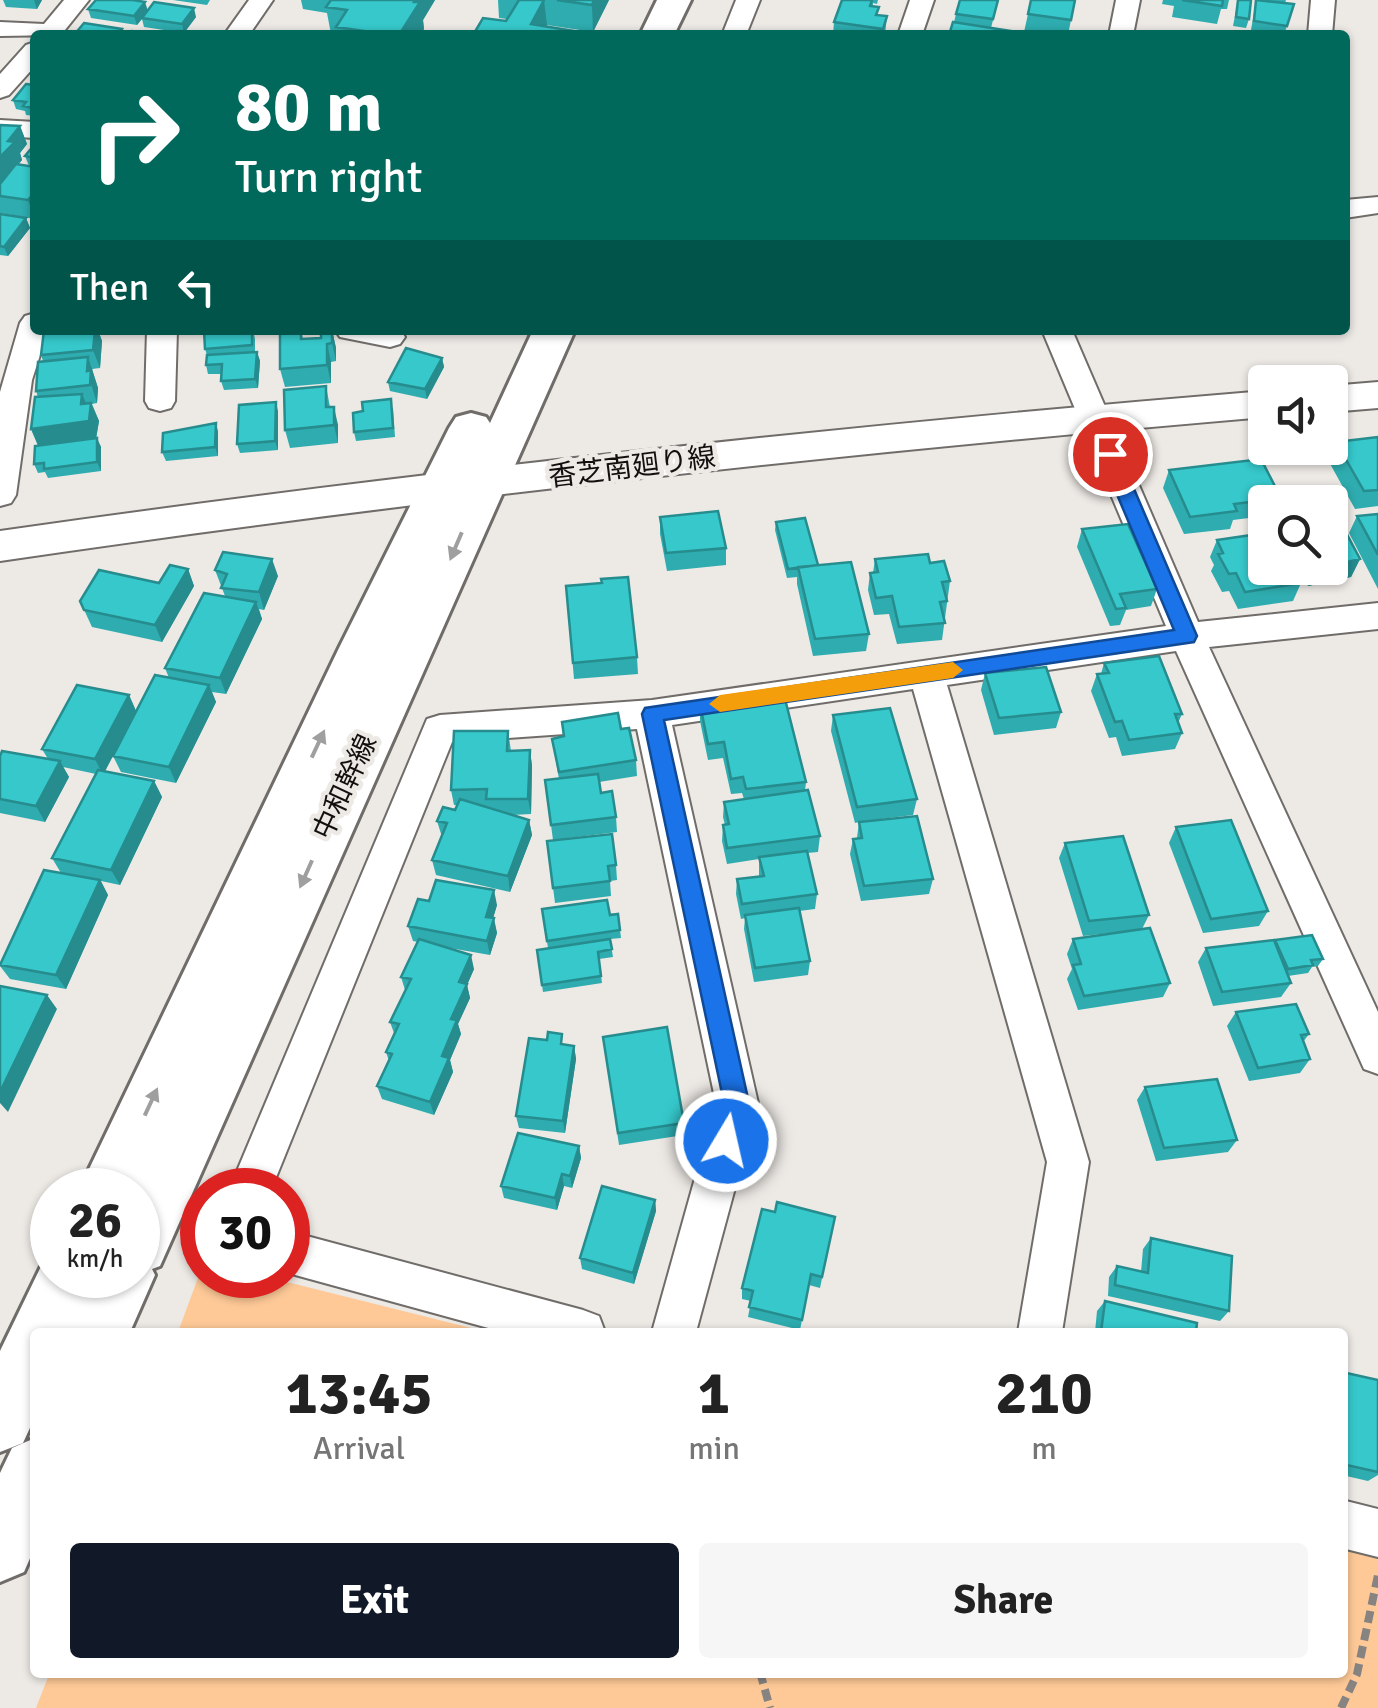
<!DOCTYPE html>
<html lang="en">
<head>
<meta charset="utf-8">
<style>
	:root { --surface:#fff; --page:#f6f6f6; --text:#222; --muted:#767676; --accent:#111827 }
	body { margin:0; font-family:Signika,"Noto Sans JP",sans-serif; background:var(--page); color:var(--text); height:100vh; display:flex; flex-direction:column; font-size:38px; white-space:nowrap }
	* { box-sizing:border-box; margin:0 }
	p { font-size:32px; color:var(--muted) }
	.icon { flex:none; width:55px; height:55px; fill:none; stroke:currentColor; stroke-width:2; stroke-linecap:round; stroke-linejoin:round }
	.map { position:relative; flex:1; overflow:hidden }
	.details { position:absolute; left:30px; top:1328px; width:1318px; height:350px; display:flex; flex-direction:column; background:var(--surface); border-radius:10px; box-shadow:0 2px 8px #0004 }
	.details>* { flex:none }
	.top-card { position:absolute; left:30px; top:30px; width:1320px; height:305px; border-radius:10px; box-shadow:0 2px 8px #0004; background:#00695c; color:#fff; overflow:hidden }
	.buttons { position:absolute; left:1248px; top:365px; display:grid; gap:20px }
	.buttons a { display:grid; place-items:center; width:100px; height:100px; border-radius:10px; background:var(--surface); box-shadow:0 2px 8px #0004; font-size:50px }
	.speed { position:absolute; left:30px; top:1168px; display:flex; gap:20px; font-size:50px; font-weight:700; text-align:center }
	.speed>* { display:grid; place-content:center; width:130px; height:130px; border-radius:50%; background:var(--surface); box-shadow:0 2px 8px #0004; line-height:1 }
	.speed small { font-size:25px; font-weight:400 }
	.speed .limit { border:15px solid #d22; background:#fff; color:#111 }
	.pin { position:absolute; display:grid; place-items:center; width:85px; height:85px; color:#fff; margin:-42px; border:5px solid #fff; border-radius:50%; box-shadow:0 2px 10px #0007 }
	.me { position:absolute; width:110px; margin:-55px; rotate:9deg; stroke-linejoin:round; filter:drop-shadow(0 0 8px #0008) }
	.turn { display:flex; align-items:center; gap:35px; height:210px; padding:0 40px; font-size:45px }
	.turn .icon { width:130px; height:130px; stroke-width:2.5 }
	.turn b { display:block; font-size:70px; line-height:85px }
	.then { display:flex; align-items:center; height:95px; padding:0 40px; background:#0003; gap:20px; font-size:38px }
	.eta { display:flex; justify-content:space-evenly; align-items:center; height:170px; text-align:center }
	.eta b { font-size:60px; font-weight:800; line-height:70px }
	.primary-button { display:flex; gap:20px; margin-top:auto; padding:20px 40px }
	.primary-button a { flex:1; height:115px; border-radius:10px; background:var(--accent); color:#fff; font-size:40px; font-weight:800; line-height:115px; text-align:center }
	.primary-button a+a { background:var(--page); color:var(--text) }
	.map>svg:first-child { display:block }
	.green { fill:#fec997 }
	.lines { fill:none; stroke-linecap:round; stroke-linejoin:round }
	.minor-casing { stroke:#706c69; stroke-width:4 }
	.tertiary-casing { stroke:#706c69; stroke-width:4 }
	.secondary-casing { stroke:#706c69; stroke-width:6 }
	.path { stroke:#868381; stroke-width:8; stroke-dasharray:12 6; stroke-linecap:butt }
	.minor { fill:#fff; fill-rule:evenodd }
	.tertiary { fill:#fff; fill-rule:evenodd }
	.secondary { fill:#fff; fill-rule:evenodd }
	.wall { fill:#2eacaf }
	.shaded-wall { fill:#268c8e }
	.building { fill:#36c8cb; stroke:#268c8e; stroke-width:2.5 }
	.oneway { fill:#a09f9f }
	.route { fill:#1a73e8; stroke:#114b97; stroke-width:2.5 }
	.slow { fill:#f59e0b }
	.labels { text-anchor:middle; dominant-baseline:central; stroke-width:9; stroke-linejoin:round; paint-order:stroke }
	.street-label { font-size:28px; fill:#12100f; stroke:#ede9e5 }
</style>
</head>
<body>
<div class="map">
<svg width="1378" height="1708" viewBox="0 0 1378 1708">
	<rect width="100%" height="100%" fill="#ede9e5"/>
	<path class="green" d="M202 1267V1275H259L487 1332H178Z
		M1343 1548 1378 1557V1708H36L50 1672H1342Z"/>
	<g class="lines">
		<defs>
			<path id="minor" d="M64 0H89L61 35 0 36V22L44 24Z
				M249 0H273L249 35H224Z
				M736 0H760L746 35H722Z
				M910 0H934L922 35H898Z
				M1116 0H1140L1133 35H1109Z
				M1311 0H1335L1332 35H1308Z
				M35 42V66L9 95 0 98V74L26 45Z
				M0 120 35 122V138L0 136Z
				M1378 197V213L1345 218V200Z
				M35 313V330H48L32 380 16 495 11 503 0 506V392L20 323 25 316Z
				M147 330H177L175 401 171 408 160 411 149 408 145 401Z
				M335 330H400L405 337 400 344 390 347 340 337Z
				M1042 330H1072L1198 622 1378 603V629L1209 647 1378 1012V1074L1364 1069 1176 651 947 685 1089 1162 1062 1332H1018L1047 1162 913 689 672 725 758 1103 696 1332H652L716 1103 637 729 452 742 271 1190H229L427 719 440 715 652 700 1166 626Z
				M288 1231 583 1310 599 1316 605 1332H503L288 1273Z
				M1342 1500 1378 1509V1557L1342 1548Z"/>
			<path id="tertiary" d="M1378 382V408L1330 412V386Z
				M1265 391V417C842 453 420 499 0 561V531C420 471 842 426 1265 391Z"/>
			<path id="secondary" d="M657 0H691L674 35H640Z
				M533 330H575L160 1266 152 1269 155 1275 130 1332H35V1417L23 1443 0 1452V1351L47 1254 52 1251V1275H138V1190H79L339 648 449 428 456 417 471 413 486 417 490 423Z
				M35 1438V1547L24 1572 0 1582V1473L12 1448Z"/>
		</defs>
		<use href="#minor" class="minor-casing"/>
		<use href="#tertiary" class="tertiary-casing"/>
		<use href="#secondary" class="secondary-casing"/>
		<path class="path" d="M760 1672 770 1708
			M1341 1708 1357 1674 1378 1575"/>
		<use href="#minor" class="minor"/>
		<use href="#tertiary" class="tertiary"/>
		<use href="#secondary" class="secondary"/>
	</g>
	<path class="wall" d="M3 0H42L37 9 6 7Z
		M173 0H210L207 5Z
		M301 0H435L423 20 424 29 420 35 331 34 327 13 303 9Z
		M498 0H609L593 32 547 25 546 27 580 32V35H473L506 21 507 19 499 18Z
		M842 0H878L877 4 873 3V6L878 15 887 16 885 35H833L834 22Z
		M998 0 991 28 954 22 956 14Z
		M1075 0 1068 35H1046L1024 32 1028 14Z
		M1163 0H1229L1227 9H1221L1217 24 1172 17 1174 6 1162 4Z
		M1238 0 1249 19 1246 28 1233 26Z
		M1256 0H1286L1285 3 1294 4 1284 35 1251 30Z
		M88 9 148 10 196 17 184 33 144 27 142 19 137 25 91 18Z
		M35 85V116L26 115 25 111 16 109 13 100Z
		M20 126 27 144 20 153 22 160 19 164 29 166 25 156 35 144V219L0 213V184Z
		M0 214 26 218 30 228 8 256 0 255Z
		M253 330 255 339V352H257L260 361 258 388 224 390 221 381V374H208L206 365 207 355 205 349Z
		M332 330 336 348V361L331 362V383L285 387 280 369 301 331 303 339 321 338Z
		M436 330H462L460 334Z
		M99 333 102 341 100 368 92 369 98 388 97 403 92 404 99 421 96 438 101 447V471L48 478 45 472 38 473 34 464 38 446 31 429 38 397 36 391 43 361 41 355Z
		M442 358 444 367 427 399 390 391 388 382Z
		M326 386 330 407 338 425V443L290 448 285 430Z
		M393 408 395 437 356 441 354 432Z
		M278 411V450L240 453 237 444Z
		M216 423 218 432V456L166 461 162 452Z
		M1378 437V506L1355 509 1328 460 1336 442Z
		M1169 470 1281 498 1279 502H1265V516L1233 520 1230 529 1184 534 1163 488Z
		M1378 514V589L1349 533 1357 516Z
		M660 517 726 548V565L667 571 660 534Z
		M776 522 818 565 869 634 866 651 813 656 797 584V577L787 578 775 530Z
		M1082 529 1157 589 1151 606 1126 610 1120 625 1110 626 1077 547Z
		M1217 540 1301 583 1293 601 1238 609 1229 591 1222 592 1211 571 1214 565 1210 557Z
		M875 559 930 563 950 581 942 640 897 644 889 614 874 615 868 590 870 573H873Z
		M1360 559 1351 577 1308 586 1299 568H1330Z
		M188 569 194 586 162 642 92 627 80 601 159 583Z
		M215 570 278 576 264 610 259 609 262 619 226 694 212 692 216 702 176 783 121 772 113 756 105 771 154 781 162 797 120 885 101 881 108 895 66 989 10 979 0 966V963L61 873 52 858 96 774 63 767 69 777 45 822 0 813V756L48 759 42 749 129 695 136 711 169 678 165 668 225 596Z
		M601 584 637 657 638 674 574 679 566 586Z
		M1104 663 1182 714 1178 723 1182 733 1175 749 1122 756 1116 737 1109 738 1091 691 1097 674H1101Z
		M985 673 1061 712 1056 728 994 735 981 690Z
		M700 704 806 782 805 791 820 836 818 852 807 853 817 894 815 909 799 911 810 961 808 975 754 982 744 929 745 918 741 919 736 894 737 879 759 876V859L727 864 722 841 723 825H725L723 817 724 802 744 799 742 793 731 794 723 758 708 760 700 721Z
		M833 715 917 799 913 815 873 820 933 879 929 894 861 901 850 854 853 839 857 838 859 822 855 823 831 731Z
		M562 722 621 729 636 760 637 776 599 782 601 793 616 817 617 832 553 840 545 780 559 779 552 739 563 737Z
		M508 731 511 751 530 750 532 766 531 814 512 815 529 820 532 835 510 892 436 875 432 860 442 837 437 821 455 810 457 805H454L451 790Z
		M1176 827 1268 911 1259 926 1203 933 1169 843Z
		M547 841 616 865 617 880 610 881 611 896 555 903Z
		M1065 843 1149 915 1142 929 1170 983 1163 997 1078 1010 1067 979 1072 969 1067 954 1073 939 1139 930 1083 936 1059 858Z
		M429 901 497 905 493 918 497 933 490 955 444 947 474 969 467 985 470 998 458 1024 461 1034 450 1060 453 1072 434 1115 382 1099 377 1086 389 1061 386 1052 394 1033 390 1022 405 990 401 977 418 942 413 941 408 926Z
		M542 909 618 914 621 938 610 939 613 957 599 959 602 983 543 992 537 950 548 948Z
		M1274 940 1323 959 1318 966 1312 967 1308 973 1288 976 1291 983 1281 997 1213 1006 1198 962 1206 948Z
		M1236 1012 1309 1034 1303 1042 1310 1059 1300 1073 1249 1081 1227 1026Z
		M603 1037 684 1123V1135L619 1145Z
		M574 1046 576 1059 565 1133 519 1128 516 1116Z
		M1145 1087 1237 1140 1228 1152 1156 1161 1137 1100Z
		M579 1146 581 1158 572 1188 564 1186 557 1210 504 1198 501 1186Z
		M655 1200 656 1211 634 1284 582 1269 580 1258Z
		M775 1212 835 1217 820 1288 809 1285 800 1330 748 1317 751 1301 742 1299V1288Z
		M1151 1238 1229 1311 1220 1321 1108 1296 1109 1277 1117 1266 1141 1272 1143 1249Z
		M1105 1301 1196 1332H1095L1097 1311Z
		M1342 1372 1378 1380V1475L1368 1481 1342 1475Z"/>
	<path class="shaded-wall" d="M34 0H42L37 9Z
		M415 0H435L423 20 424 29 420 35H399Z
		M544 0 547 25 542 35 531 24Z
		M594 0H609L593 32 592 5Z
		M145 2 148 11 137 25 134 16Z
		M194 8 196 17 184 33 182 24Z
		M20 126 27 144 20 153 22 160 0 183V157L8 141Z
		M35 192V219L28 200Z
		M26 218 30 228 8 256 4 247Z
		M95 330H100L99 333 102 341 100 368 93 350Z
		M332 330 336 348V361L332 343Z
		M327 344 331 362V383L327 365Z
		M257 352 260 361 258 388 255 379Z
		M88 357 98 388 97 403 87 371Z
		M442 358 444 367 427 399 425 389Z
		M82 394 90 412 91 403 99 421 96 439 39 447 31 429 81 404Z
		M276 402 278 411V450L275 441Z
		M334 407 338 425V443L334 425Z
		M216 423 218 432V456L215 447Z
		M97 438 101 447V471L97 462Z
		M272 559 278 576 264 610 259 592Z
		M1360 559 1351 577 1308 586 1317 568H1330V566Z
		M188 569 194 586 162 642 155 625Z
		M256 602 262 619 226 694 220 678Z
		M209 685 216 702 176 783 169 767Z
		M129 695 136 711 103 775 95 759Z
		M530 750 532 766 531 814 528 799Z
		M60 761 69 777 45 822 36 806Z
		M154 781 162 797 120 885 111 870Z
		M529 820 532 835 510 892 508 876Z
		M100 880 108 895 66 989 56 975Z
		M494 890 497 905 489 932 486 917Z
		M494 918 497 933 490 955 487 941Z
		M471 955 474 969 467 985 470 998 458 1024 461 1034 450 1060 453 1072 434 1115 430 1102 459 982Z
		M47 995 57 1009 8 1112 0 1103V1092Z
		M574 1046 576 1059 565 1133 563 1121Z
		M579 1146 581 1158 572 1188 570 1176Z
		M562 1174 564 1186 557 1210 555 1198Z
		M655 1200 656 1211 634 1284 633 1273Z"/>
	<path class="building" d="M96 0H133L145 2 134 16 88 9Z
		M331 0H415L414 2H420L399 35H392L336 27 347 10 326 7Z
		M519 0H544L531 24 580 32 578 35H473L483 18 506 21Z
		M557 0H594L592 5Z
		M842 0H872L870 6 879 7 876 15 887 16 883 29 834 22Z
		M960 0H998L993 19 956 14Z
		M1031 0H1075L1071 20 1028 14Z
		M1182 0H1223L1222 6Z
		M1238 0H1251L1249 19 1236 17Z
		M1256 0 1294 4 1287 26 1254 21Z
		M154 2 194 8 182 24 142 18Z
		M953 22 1011 31 1010 35H949Z
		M84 23 122 29 118 35H121H74Z
		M132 31 155 35H129Z
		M26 84 35 85V108L23 106 26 102 13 100Z
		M0 125 20 126 8 141 15 142 0 157Z
		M35 144V158L25 156Z
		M16 164 35 167V192L28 200 0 196V184Z
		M0 214 26 218 4 247 0 246Z
		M44 330H95L93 350 41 355Z
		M204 330H252V345L205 349Z
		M332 330V343L327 344V365L280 369V333L301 331V339L321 338V331Z
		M406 348 442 358 425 389 388 382Z
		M257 352 255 379 221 381 222 364 206 365 207 355Z
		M88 357 87 371 91 370 90 385 36 391 38 362Z
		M326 386V407H334V425L285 430 284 390Z
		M82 394 81 404 91 403 89 421 31 429 35 397Z
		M391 399 393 428 354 432 353 413 363 411 362 402Z
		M276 402 275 441 237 444 239 405Z
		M216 423 215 447 162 452 163 433Z
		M1378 437V490L1364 491 1336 442Z
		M97 438V462L44 469V463L34 464 35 446Z
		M1261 459 1281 498 1234 504 1237 511 1190 517 1169 470Z
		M1334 510 1360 559 1330 566V511Z
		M718 511 726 548 666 553 660 517Z
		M1378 514V555L1357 516Z
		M805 518 818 565 788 569 776 522Z
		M1128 524 1157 589 1120 594 1126 608 1116 609 1082 529Z
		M1265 533V568H1293L1301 583 1245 592 1236 573 1229 574 1218 554 1223 553 1217 540Z
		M223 552 272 559 259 592 221 588 227 574 215 570Z
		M928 554 930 563 944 561 950 581 942 582 947 601 940 602 945 623 899 627 892 596 876 598 870 573 878 572 875 559Z
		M851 562 869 634 815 639 798 567Z
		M170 565 188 569 155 625 84 610 80 601 99 570 159 583Z
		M628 577 637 657 573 663 566 586 602 583 601 579Z
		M204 593 256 602 220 678 165 668Z
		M1159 656 1182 714H1175L1182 733 1129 740 1122 721 1115 722 1097 674 1109 673 1104 663Z
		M1046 667 1061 712 999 718 985 673Z
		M155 675 209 685 169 767 113 756Z
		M77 685 129 695 95 759 42 749Z
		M784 695 806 782 746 789 743 777 731 779 724 742 708 744 700 704Z
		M890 708 917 799 857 807 833 715Z
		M618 713 621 729 629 728 636 760 559 772 552 739 564 736 562 722Z
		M454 731H508L507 751 530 750 528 799H486L487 789 451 790Z
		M2 751 60 761 36 806 0 799V756Z
		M98 770 154 781 111 870 52 858Z
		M598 774 601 793 612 791 616 817 551 825 545 780Z
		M808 790 820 836 727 848 723 825 729 824 724 802Z
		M460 799 529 820 508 876 432 860 447 823 437 821 443 807 455 810Z
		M917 816 933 879 864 886 853 839 862 838 859 822Z
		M1231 820 1268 911 1211 919 1176 827Z
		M612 834 616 865 608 866 610 881 553 888 547 841Z
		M1123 836 1149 915 1089 921 1065 843Z
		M807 851 817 894 742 904 737 879 764 876 759 857Z
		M44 870 100 880 56 975 0 965Z
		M436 880 494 890 486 917 494 918 487 941 408 926 418 899 429 901Z
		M607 900 610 915 618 914 620 930 547 941 542 909Z
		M799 908 810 961 755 968 745 915Z
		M1150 928 1170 983 1084 996 1073 965 1081 964 1073 939Z
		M1312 935 1323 959 1311 960 1313 965 1288 969 1275 940Z
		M419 939 471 955 459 982 467 984 451 1019 457 1020 442 1056 449 1058 430 1102 377 1086 392 1054 386 1052 399 1024 390 1022 411 979 401 977Z
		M610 939 612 949 598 952 601 976 542 985 537 950Z
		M1274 940 1291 983 1222 992 1206 948Z
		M0 986 47 995 0 1092Z
		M1296 1004 1309 1034 1301 1035 1310 1059 1258 1068 1236 1012Z
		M667 1027 684 1123 618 1133 603 1037Z
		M548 1032 562 1034 561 1044 574 1046 563 1121 516 1116 529 1038 547 1040Z
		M1217 1079 1237 1140 1164 1148 1145 1087Z
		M518 1133 579 1146 570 1176 562 1174 555 1198 501 1186Z
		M602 1186 655 1200 633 1273 580 1258Z
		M777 1202 835 1217 822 1277 811 1274 802 1320 749 1307 753 1291 742 1288 762 1209 775 1212Z
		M1151 1238 1232 1256 1229 1311 1115 1285 1117 1266 1148 1273Z
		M1105 1301 1197 1323 1196 1332H1101Z
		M1342 1372 1378 1380V1472L1342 1464Z"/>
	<defs><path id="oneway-solid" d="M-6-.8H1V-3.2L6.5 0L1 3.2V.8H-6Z" transform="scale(2.5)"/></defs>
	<g class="oneway">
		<use href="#oneway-solid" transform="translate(456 546) rotate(113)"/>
		<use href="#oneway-solid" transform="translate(318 744) rotate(-65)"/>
		<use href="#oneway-solid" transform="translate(306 874) rotate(114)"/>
		<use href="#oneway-solid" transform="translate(151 1102) rotate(-65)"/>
	</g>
	<path class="route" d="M1110 448 1119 454 1197 636 1194 642 664 720 749 1103 735 1149 726 1153 717 1149 714 1141 724 1103 642 714 645 708 1174 630 1100 454Z"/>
	<path class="slow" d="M953 662 963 670 953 678 720 712 709 704 720 695Z"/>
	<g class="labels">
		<g class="street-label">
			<text transform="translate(632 467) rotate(-7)">香芝南廻り線</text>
			<text transform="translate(345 787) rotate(-65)">中和幹線</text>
		</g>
	</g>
</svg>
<div class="buttons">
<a><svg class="icon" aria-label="sound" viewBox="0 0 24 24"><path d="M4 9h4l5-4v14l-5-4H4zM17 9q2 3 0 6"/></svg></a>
<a><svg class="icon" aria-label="search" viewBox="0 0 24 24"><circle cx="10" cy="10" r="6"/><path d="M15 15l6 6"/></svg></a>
</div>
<div class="speed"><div>26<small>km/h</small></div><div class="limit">30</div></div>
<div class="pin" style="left:1110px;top:454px;background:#d93025"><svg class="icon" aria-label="arrive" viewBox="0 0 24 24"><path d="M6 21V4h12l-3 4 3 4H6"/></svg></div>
<svg class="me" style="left:726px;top:1141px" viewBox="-20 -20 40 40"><circle r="17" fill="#1a73e8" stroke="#fff" stroke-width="3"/><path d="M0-11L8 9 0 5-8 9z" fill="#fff"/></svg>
<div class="top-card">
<div class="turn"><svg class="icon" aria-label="right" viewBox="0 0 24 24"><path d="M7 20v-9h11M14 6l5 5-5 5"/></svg><div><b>80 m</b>Turn right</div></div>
<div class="then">Then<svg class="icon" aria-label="left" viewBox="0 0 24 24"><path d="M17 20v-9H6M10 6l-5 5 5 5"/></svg></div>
</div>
<section class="details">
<div class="eta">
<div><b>13:45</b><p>Arrival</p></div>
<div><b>1</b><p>min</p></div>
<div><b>210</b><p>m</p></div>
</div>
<div class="primary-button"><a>Exit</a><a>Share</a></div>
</section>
</div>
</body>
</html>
